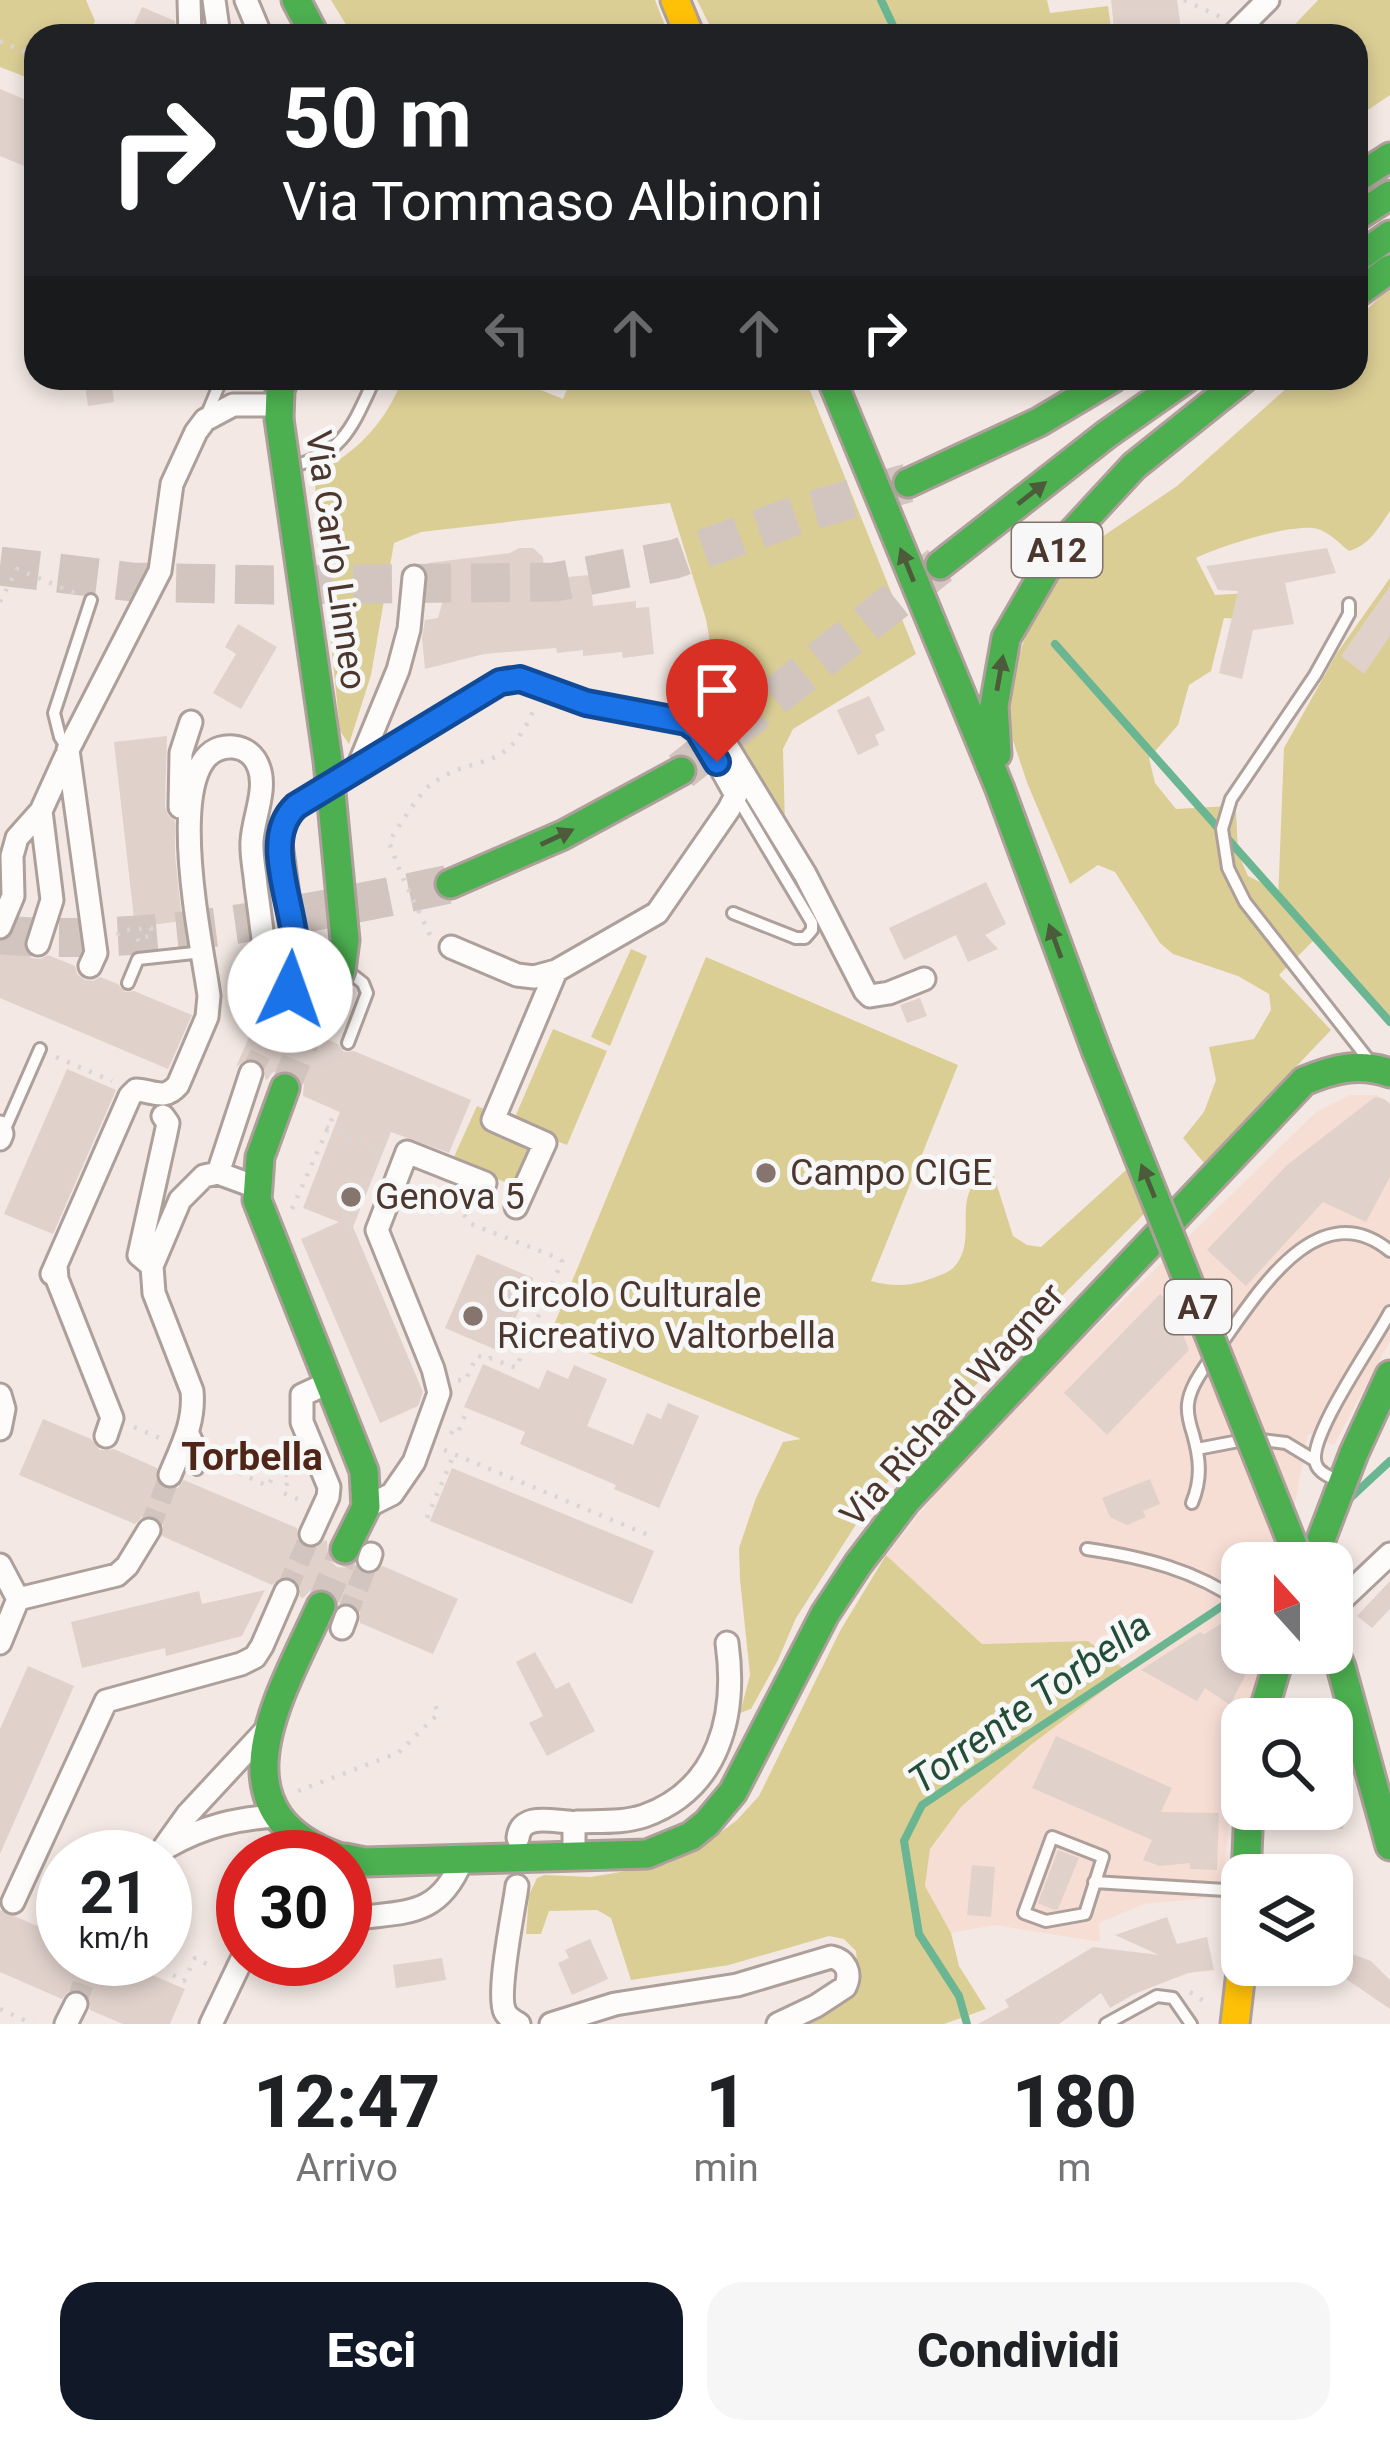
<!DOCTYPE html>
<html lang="it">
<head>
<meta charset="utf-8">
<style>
	:root { --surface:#fff; --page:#f6f6f6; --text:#202124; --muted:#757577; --accent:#111827 }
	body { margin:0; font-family:Roboto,sans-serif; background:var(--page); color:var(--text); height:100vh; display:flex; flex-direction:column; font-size:45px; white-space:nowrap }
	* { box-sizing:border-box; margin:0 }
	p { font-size:39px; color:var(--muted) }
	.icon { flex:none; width:66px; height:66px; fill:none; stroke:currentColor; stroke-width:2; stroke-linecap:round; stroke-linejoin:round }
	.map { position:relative; height:2024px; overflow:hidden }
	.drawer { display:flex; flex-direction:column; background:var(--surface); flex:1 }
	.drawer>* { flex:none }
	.top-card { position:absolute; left:24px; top:24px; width:1344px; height:366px; border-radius:36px; box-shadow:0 6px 18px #0003; background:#202124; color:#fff; overflow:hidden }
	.needle { width:78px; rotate:339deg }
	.tools { position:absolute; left:1221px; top:1542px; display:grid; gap:24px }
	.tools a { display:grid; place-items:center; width:132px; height:132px; border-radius:24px; background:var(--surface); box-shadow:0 6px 18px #0003; font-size:60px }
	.speed { position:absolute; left:36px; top:1830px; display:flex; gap:24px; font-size:60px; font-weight:700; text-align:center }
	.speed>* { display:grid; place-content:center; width:156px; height:156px; border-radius:50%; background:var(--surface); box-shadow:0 6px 18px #0003; line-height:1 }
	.speed small { font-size:30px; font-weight:400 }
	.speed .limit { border:18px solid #d22; background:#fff; color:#111 }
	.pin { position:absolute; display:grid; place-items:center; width:102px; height:102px; color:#fff; margin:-123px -51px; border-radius:50% 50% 50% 0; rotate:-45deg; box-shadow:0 0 12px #0007 }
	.pin .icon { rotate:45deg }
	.me { position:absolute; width:132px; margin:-66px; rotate:3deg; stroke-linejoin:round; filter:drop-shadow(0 0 9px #0008) }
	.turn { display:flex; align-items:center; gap:42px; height:252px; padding:0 60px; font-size:54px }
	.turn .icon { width:156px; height:156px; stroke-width:2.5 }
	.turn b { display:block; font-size:84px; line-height:102px }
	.lanes { display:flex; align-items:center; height:114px; padding:0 60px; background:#0003; justify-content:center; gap:60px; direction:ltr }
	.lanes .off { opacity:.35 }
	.eta { display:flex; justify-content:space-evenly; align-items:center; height:204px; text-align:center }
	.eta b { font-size:72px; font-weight:800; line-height:84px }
	.primary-button { display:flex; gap:24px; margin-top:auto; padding:24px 60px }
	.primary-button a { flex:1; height:138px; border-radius:36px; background:var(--accent); color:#fff; font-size:48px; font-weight:800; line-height:138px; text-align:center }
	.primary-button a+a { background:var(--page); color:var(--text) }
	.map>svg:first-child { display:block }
	.built { fill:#f7ded5 }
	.green { fill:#dbce95 }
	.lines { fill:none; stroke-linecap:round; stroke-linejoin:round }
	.stream { stroke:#6ab693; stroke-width:8 }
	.building { fill:#e0d1cb }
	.street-tunnel { stroke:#d2c5bf; stroke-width:21; stroke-dasharray:21 10; stroke-linecap:butt }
	.secondary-tunnel { stroke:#d2c5bf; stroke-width:30; stroke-dasharray:30 15; stroke-linecap:butt }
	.highway-tunnel { stroke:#d2c5bf; stroke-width:39; stroke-dasharray:39 20; stroke-linecap:butt }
	.lane-casing { stroke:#ad9f9a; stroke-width:16 }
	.street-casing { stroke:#ad9f9a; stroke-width:27 }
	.fast-casing { stroke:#ad9f9a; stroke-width:33 }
	.slow-casing { stroke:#ad9f9a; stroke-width:33 }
	.path { stroke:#dad5d4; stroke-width:4.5; stroke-dasharray:3 9; stroke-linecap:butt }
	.lane { stroke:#fdfcfb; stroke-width:10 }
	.street { stroke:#fdfcfb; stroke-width:21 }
	.fast { stroke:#4caf50; stroke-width:27 }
	.slow { stroke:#ffc107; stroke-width:27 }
	.fast-bridge-casing { stroke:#ad9f9a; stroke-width:33; stroke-linecap:butt }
	.fast-bridge { stroke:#4caf50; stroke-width:27 }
	.oneway { fill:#4c5b39 }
	.route-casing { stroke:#114b97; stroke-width:30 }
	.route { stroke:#1a73e8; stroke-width:21 }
	.poi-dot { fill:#86756e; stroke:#f6f7f6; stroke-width:4.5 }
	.labels { text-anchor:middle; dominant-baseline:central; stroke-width:10; stroke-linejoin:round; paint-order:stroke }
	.shield { fill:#f6f7f6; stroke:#7f716b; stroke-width:3 }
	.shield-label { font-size:33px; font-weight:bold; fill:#4c372f }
	.street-label { font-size:36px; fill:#4c372f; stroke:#f6f7f6 }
	.poi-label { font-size:36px; fill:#4c372f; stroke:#f6f7f6; text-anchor:start }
	.neighbourhood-label { font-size:39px; font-weight:bold; fill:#4e2516; stroke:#f6f7f6 }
	.water-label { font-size:39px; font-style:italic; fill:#224e39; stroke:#f6f7f6 }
</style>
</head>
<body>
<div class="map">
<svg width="1390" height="2024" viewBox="0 0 1390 2024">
	<rect width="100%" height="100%" fill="#f3e8e3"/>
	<path class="built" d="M1350 1095H1376L1390 1102V1341L1334 1445 1308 1434 1284 1563H1242V1653H1264L1248 1719H1242V1742L1232 1784 1222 1897 1144 1904 1099 1923 1100 1942 995 1925 951 1933 925 1886 930 1849 960 1807 1032 1745 1088 1641 982 1644 886 1555 945 1482 1061 1361 1317 1111Z"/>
	<path class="green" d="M0 0H86L95 21 89 36H36V81L0 67Z
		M331 0H655L669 36H353Z
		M697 0H1047L1050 13 1108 6 1112 36H715Z
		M1318 0H1390V95L1356 118V36H1284Z
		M1390 287V511C1379 527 1370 545 1349 551 1339 543 1330 533 1318 529 1294 522 1219 547 1196 558L1215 595 1250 593 1241 619 1224 618 1211 671 1189 685 1178 725 1149 758 1155 783 1176 809 1229 806 1236 811 1238 853 1248 876 1262 883 1278 901 1284 748 1337 653 1390 578V1019L1314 940 1279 975 1331 1030 1204 1163 1183 1138 1204 1112 1216 1080 1209 1047 1254 1039 1271 1010 1269 994 1238 976 1173 954 1160 943 1115 872 1098 865 1070 884 1028 785 1008 726 1012 676 1028 629 1071 558 1177 486 1298 378H1356V320Z
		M403 378H511L563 399 572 378H805L916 654 793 729 783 749 785 826 722 714 706 619 670 503 421 532 394 543 371 675 349 744 340 731 315 485 320 471C360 450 386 421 403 378Z
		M631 949 647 956 610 1046 591 1037Z
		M706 957 958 1065 871 1281C890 1286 908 1287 927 1280 935 1277 946 1274 952 1269 983 1241 944 1187 993 1173L1013 1236 1027 1245 1041 1247 1136 1161 1145 1213 1021 1337 902 1463 857 1523 796 1618 778 1660 751 1709 740 1713 750 1675 740 1579 739 1548 756 1498 783 1442 801 1439 549 1337Z
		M553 1029 607 1051 567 1145 512 1124Z
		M477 1106 493 1113 537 1144 518 1188 453 1159Z
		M886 1555 982 1644 1088 1641 1128 1672 1032 1744 961 1807 930 1849 925 1886 951 1933 959 1966 986 2009 944 2024H804L803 2019 847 1997 859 1985 856 1951 844 1939 829 1936 729 1965 631 1980 611 1918 597 1910 549 1911 541 1934H526L529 1895 537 1878 544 1875 591 1877 667 1864 701 1847 737 1820 759 1796 840 1631Z"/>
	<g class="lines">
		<path class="stream" d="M881 0 898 36
			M1055 644 1390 1022
			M1347 1501 1390 1461
			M967 2024 959 1996 919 1934 904 1841 922 1805 1242 1593"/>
	</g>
	<path class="building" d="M1111 0H1177L1182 36H1115Z
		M142 7 175 21V36H129Z
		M0 89 36 104V171L0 156Z
		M84 378H111L114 402 88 406Z
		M519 548H533L543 557 544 579 590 575 593 606 636 601V608L649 607 654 654 623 658 622 652 583 656V650L557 653 556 648 484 654 425 669 422 638 425 620 438 618 443 600 438 582 428 563 510 553Z
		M1327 548 1336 573 1285 583 1294 624 1253 630 1242 679 1219 673 1238 591 1218 590 1206 566Z
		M1390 586V636L1364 674 1341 656Z
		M238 624 277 647 241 709 213 693 236 654 225 647Z
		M869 696 885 730 875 735 879 745 858 755 837 710Z
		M167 736 165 807 168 815 175 821V854L182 921 135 927 114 742Z
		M986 882 1006 924 985 935 998 949 968 962 956 935 904 960 889 928Z
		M10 938 23 944 26 953 32 958 40 959 48 955 75 966 77 974 85 980 93 981 100 977 118 984 125 992 134 991 192 1015 168 1069 0 998V942Z
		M920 998 927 1016 907 1023 900 1005Z
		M260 1012 264 1013 266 1027 271 1032 281 1034 289 1028 290 1040 299 1049 316 1050 326 1039 338 1044 344 1052 354 1051 471 1100 449 1153 391 1132 353 1227 423 1392 418 1406 380 1423 301 1239 339 1222 303 1208 340 1112 303 1096 304 1084 293 1071 281 1069 272 1073 267 1080 265 1079V1069L257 1059H247L236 1067Z
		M67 1069 116 1090 53 1234 4 1214Z
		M1375 1097 1384 1099 1390 1104V1177L1366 1222 1323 1202 1246 1286 1207 1250 1287 1165Z
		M477 1254 533 1278 501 1352 445 1328Z
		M1160 1294 1171 1305 1189 1350 1107 1435 1064 1393Z
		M483 1364 539 1389 547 1370 568 1379 574 1365 607 1379 587 1426 633 1445 647 1413 661 1419 668 1403 699 1416 659 1508 614 1489 616 1485 520 1444 525 1432 464 1407Z
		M43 1419 91 1439 100 1450 114 1449 157 1468V1483L165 1489 178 1488 184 1480 297 1528 298 1542 306 1548 314 1549 325 1540 327 1541 328 1559 337 1567 347 1568 355 1565 363 1574 371 1575 383 1566 458 1599 433 1654 360 1623V1613L357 1607 350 1603 340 1604 336 1594 328 1588 311 1590 303 1598 300 1597 299 1583 293 1578 283 1576 272 1585 162 1536 163 1524 156 1517 143 1516 135 1524 19 1475Z
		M452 1468 654 1551 632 1604 430 1521Z
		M1150 1479 1160 1504 1143 1511 1146 1517 1127 1525 1110 1517 1102 1498Z
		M1390 1581V1609L1372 1628 1357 1616Z
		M265 1590 242 1636 166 1656 165 1648 82 1668 71 1622 199 1591 202 1604Z
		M1232 1617 1242 1637V1666L1248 1670 1230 1705 1205 1688 1197 1701 1141 1670 1200 1632 1204 1634Z
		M535 1652 556 1689 569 1682 595 1731 547 1756 529 1723 543 1716 516 1662Z
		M28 1666 74 1686 0 1854V1729Z
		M1056 1736 1172 1788 1161 1812 1219 1813 1217 1870 1190 1869V1863L1160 1866 1143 1860 1152 1840 1032 1788Z
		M1307 1809H1346L1343 1829 1307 1828Z
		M1058 1850 1079 1858 1058 1909 1054 1910 1038 1903Z
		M972 1865 995 1867 991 1917 967 1915Z
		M0 1910 63 1937V1959H114L185 1989 170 2024H123L90 2010 89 1997 82 1990 69 1991 62 1999 0 1972Z
		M1167 1917 1177 1944 1207 1937 1214 1970 1188 1973 1134 1994 1110 2008 1101 1993 1059 2024H978L1009 2007 1005 2000 1093 1947 1159 1955 1115 1935Z
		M590 1939 608 1979 572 1995 558 1963 569 1958 565 1950Z
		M1352 1954 1371 1961 1390 1980V2009L1336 1972Z
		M442 1958 446 1980 396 1988 393 1965Z"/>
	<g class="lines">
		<path class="street-tunnel" d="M251 1073 278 1019
			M149 1530 170 1475
			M286 1591 311 1534
			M346 1617 369 1560
			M76 2004 92 1959"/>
		<path class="secondary-tunnel" d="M285 1088 308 1032
			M321 1606 345 1549"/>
		<path class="highway-tunnel" d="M0 566 132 582 273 585 555 582 675 559 809 511 908 483
			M681 771 940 565
			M0 935C151 947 302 915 450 884"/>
		<defs>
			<path id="lane" d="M207 414 222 378
				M289 467C344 455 353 425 375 378
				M1349 604V614L1315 675 1231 799 1222 829 1228 868 1245 902 1368 1059
				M68 750 60 737 54 713 91 600
				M733 913 796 938H805L812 930V923L737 797
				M128 983 138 959 203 952
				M348 1043 367 993 363 983 354 976
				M4 1131 40 1049
				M1221 1344C1258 1293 1318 1192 1390 1251
				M192 1430 202 1451 197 1469
				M1262 1440 1286 1443 1314 1460
				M1197 1449 1244 1440
				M1338 1480C1330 1477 1319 1473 1316 1464 1306 1438 1376 1340 1390 1312
				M1192 1503C1202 1478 1200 1459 1193 1434 1190 1425 1187 1414 1188 1404 1190 1387 1201 1373 1210 1359
				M1087 1549C1143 1557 1195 1570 1242 1603
				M1052 1837 1103 1857 1085 1914 1046 1921 1024 1913Z
				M1094 1882 1242 1891
				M1106 2024 1157 1996 1173 1998 1191 2024"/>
			<path id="street" d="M189 0 190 36
				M214 0 219 36
				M246 0 261 36
				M1232 36 1268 0
				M698 730 709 728 719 733 805 874 865 991 870 996 889 993 924 979
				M358 767 398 670 409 629 414 577
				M180 807 181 753 191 722
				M0 927 13 896 12 856 17 838 41 811 66 756
				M38 944 52 900 41 811
				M90 966 96 953 68 750 160 571 172 484 196 432 205 420 233 405H278
				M278 1019 298 969 280 836 283 822 296 806 507 679H520L586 703 687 722 703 736 736 795 729 809 657 913 556 971 534 977 517 975 451 947
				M251 1073 218 1173 256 1187
				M0 1127 2 1134 0 1139
				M516 1207 545 1143 493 1120 556 971
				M56 1265 57 1279 112 1418 106 1436
				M152 1266 139 1255 166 1133 168 1123 163 1116
				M52 1274 130 1096 136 1090C154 1091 164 1101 178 1085L207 1017 209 996C204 953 155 741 233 747 246 748 255 756 259 768 267 790 253 819 252 841 251 856 255 872 256 886 260 914 263 941 267 968L271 976 290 990
				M0 1395 4 1409 0 1429
				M170 1475C182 1446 195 1422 192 1391L154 1293 152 1266 180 1200 204 1176 218 1173
				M366 1507 392 1494 414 1462 439 1393 433 1369 377 1230 407 1152 485 1183
				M311 1534 328 1497 329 1487 302 1422V1395L328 1383
				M369 1560 371 1554
				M0 1565 18 1599
				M1332 1609 1390 1554
				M342 1628 346 1617
				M0 1643 18 1599 117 1575 127 1566 149 1530
				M518 1838C521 1813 550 1821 569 1822L574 1824
				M167 1847C204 1826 237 1818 279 1816
				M574 1856V1829L577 1822C599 1821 623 1823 644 1816 720 1789 737 1714 727 1643
				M157 1857 187 1815 266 1730
				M517 1886C514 1910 496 1994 505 2012 508 2018 514 2021 519 2024
				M13 1902 106 1701 241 1664 255 1657 262 1646 286 1591
				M345 1920C402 1910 437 1921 462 1860
				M66 2024 76 2004
				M211 2024 243 1957
				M551 2024 615 2004 737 1985 831 1957C846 1960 852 1973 845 1987L816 2006 778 2024"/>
			<path id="fast" d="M296 0 315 36
				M1356 179 1390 157
				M1356 217 1390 195
				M1356 259 1390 235
				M1356 294 1390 269
				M831 378 1000 789 1096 1050
				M279 419 280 391 284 378
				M908 483 1039 422 1113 378
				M940 565 1107 434 1187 378
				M997 754 994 706 1006 638 1059 547 1134 466 1244 378
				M450 884 563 835 681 771
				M308 1032 330 996
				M285 1088 260 1157 257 1200 364 1471 366 1507 345 1549
				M1312 1563 1354 1453 1390 1375
				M321 1606C283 1691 206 1810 338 1857
				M1332 1645 1341 1667 1390 1846
				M1261 1719 1281 1653
				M345 1858 365 1862 647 1854 691 1836 707 1823 733 1792 825 1614 858 1564 906 1501 1304 1081C1333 1069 1359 1062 1390 1073
				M1246 1875 1249 1809"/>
			<path id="slow" d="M675 0 690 36
				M1235 2024 1242 1963"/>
		</defs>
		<use href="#lane" class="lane-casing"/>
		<use href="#street" class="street-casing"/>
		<use href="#fast" class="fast-casing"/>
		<use href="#slow" class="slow-casing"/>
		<path class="path" d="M1184 0 1221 17
			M0 41 36 57
			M36 72V76
			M0 602 17 569 77 594
			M117 935 122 930 151 928 152 936 137 938 139 942
			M430 935 401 874 389 842C395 831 419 795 428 787 471 751 505 778 533 711
			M56 1057 112 1081
			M326 1127 382 1151
			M449 1196 471 1224 558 1258 562 1261 516 1368 490 1358 486 1366
			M292 1209 336 1110
			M353 1237 349 1227 374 1163 380 1155
			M458 1380 465 1381 477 1356 490 1358
			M134 1427 162 1439
			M451 1434 453 1430 458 1432 468 1408
			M444 1450 653 1537
			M217 1463 268 1486 276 1470 290 1477 283 1493 300 1500
			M427 1518 454 1454
			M298 1791 398 1753 438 1714 435 1704
			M173 1975 184 1981 195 1958 211 1966
			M1190 1992 1210 2005
			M0 2009 33 2024"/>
		<use href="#lane" class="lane"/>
		<use href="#street" class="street"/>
		<use href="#fast" class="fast"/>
		<use href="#slow" class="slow"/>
		<defs>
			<path id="fast-bridge" d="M279 419 328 761 345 940 341 970 330 996
				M1096 1050 1300 1563"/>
		</defs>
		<use href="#fast-bridge" class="fast-bridge-casing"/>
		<use href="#fast-bridge" class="fast-bridge"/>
	</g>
	<defs><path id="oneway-solid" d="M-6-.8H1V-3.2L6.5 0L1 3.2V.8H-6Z" transform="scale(3)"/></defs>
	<g class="oneway">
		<use href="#oneway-solid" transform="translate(1032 493) rotate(-38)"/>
		<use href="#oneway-solid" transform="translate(907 565) rotate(-112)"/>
		<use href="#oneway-solid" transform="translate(1000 673) rotate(-80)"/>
		<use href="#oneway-solid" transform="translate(557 837) rotate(-25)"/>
		<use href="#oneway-solid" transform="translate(1055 941) rotate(-110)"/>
		<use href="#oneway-solid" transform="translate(1148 1181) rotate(-112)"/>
	</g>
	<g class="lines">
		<defs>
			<path id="route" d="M290 990C316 936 251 848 296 806L500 682 520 679 586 703 687 722 698 730 717 762"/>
		</defs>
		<use href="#route" class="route-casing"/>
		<use href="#route" class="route"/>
	</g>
	<g class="poi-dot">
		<circle cx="766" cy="1173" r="12"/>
		<circle cx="351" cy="1197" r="12"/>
		<circle cx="473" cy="1316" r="12"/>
	</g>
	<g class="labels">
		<g class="shield">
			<rect x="1012" y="523" width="90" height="54" rx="9"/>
			<rect x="1165" y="1280" width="66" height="54" rx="9"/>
		</g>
		<g class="shield-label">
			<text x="1057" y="550">A12</text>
			<text x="1198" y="1307">A7</text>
		</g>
		<g class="street-label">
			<text transform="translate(336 560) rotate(82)">Via Carlo Linneo</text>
			<text transform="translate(952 1405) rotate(-48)">Via Richard Wagner</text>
		</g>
		<g class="poi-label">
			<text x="790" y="1173">Campo CIGE</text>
			<text x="375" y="1197">Genova 5</text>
			<text x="497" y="1295">Circolo Culturale<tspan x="497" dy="41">Ricreativo Valtorbella</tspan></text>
		</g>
		<g class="neighbourhood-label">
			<text x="252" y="1457">Torbella</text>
		</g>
		<g class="water-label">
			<text transform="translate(1030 1703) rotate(-35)">Torrente Torbella</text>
		</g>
	</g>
</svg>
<div class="tools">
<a><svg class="needle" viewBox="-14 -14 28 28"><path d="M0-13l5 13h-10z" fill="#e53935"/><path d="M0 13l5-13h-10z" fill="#757577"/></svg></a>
<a><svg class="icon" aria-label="search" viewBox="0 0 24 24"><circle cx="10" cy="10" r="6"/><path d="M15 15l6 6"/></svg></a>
<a><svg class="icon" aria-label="layers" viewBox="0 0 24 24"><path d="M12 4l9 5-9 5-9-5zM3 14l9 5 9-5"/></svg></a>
</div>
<div class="speed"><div>21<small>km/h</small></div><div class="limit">30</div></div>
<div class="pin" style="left:717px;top:762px;background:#d93025"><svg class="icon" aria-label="arrive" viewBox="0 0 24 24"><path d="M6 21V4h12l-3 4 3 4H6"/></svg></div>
<svg class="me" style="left:290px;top:990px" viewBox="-20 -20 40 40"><circle r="19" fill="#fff"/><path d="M0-13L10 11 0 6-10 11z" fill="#1a73e8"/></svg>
<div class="top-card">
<div class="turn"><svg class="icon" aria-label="right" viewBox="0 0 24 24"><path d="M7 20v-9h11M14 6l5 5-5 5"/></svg><div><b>50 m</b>Via Tommaso Albinoni</div></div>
<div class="lanes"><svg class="icon off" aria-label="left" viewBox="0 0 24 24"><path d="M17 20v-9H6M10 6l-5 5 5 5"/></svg><svg class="icon off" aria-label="ahead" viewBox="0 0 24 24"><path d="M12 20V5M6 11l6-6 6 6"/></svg><svg class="icon off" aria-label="ahead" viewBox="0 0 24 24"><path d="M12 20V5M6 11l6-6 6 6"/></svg><svg class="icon" aria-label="right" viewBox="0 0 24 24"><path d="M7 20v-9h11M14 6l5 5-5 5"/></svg></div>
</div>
</div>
<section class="drawer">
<div class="eta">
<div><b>12:47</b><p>Arrivo</p></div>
<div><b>1</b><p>min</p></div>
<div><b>180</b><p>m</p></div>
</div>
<div class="primary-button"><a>Esci</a><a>Condividi</a></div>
</section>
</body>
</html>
